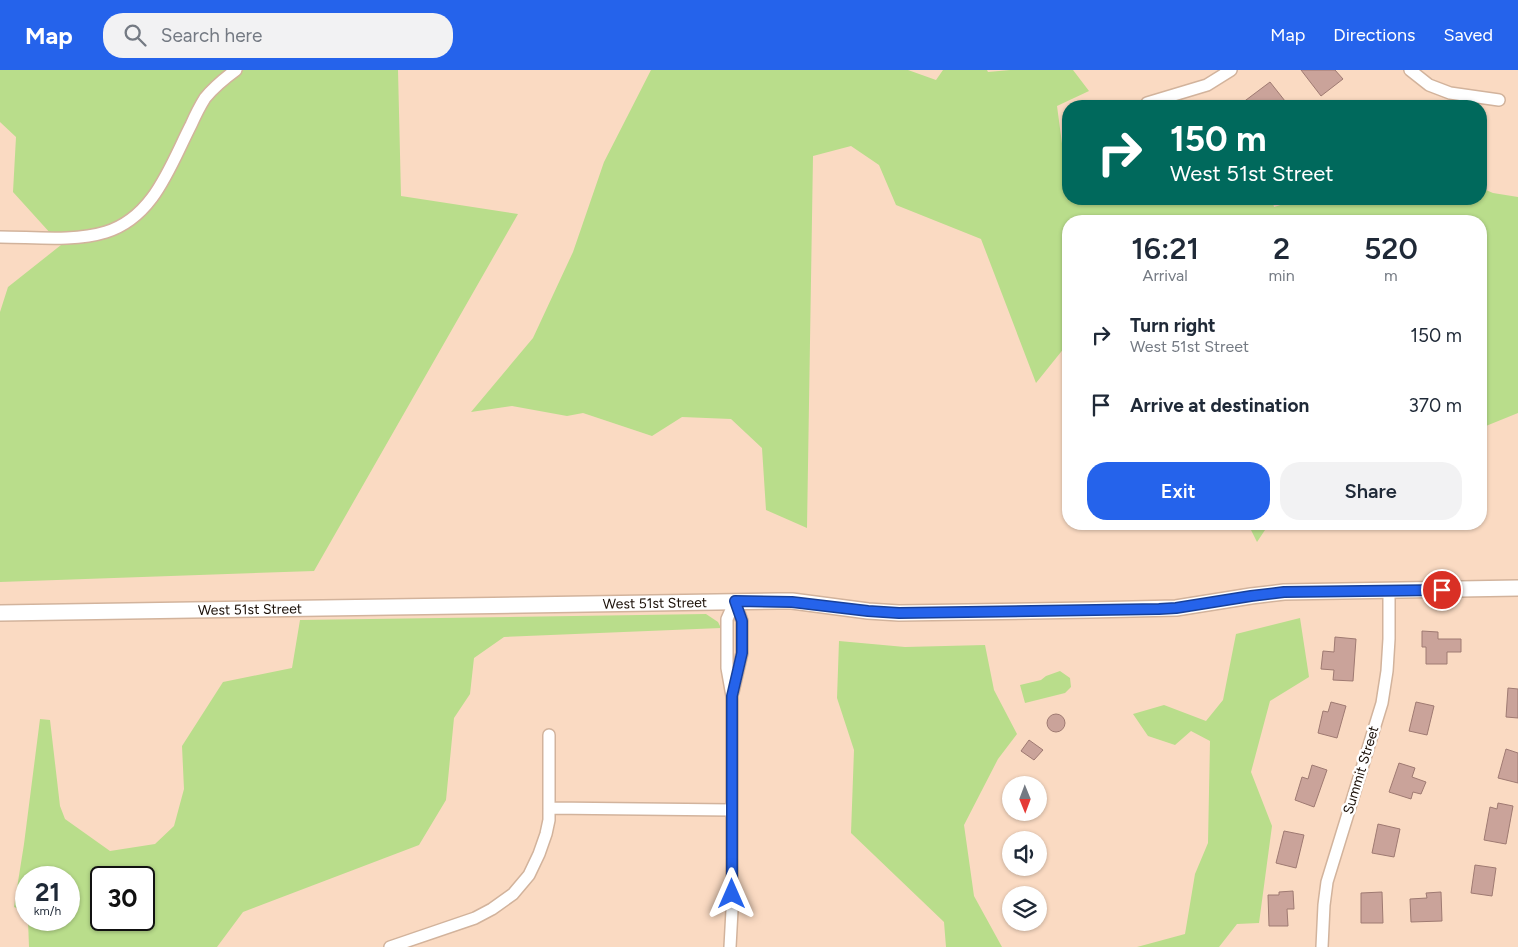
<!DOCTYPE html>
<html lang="en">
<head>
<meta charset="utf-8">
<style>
	:root { --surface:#fff; --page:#f2f2f3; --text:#1f2937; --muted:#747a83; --accent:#2563eb }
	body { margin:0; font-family:Figtree,sans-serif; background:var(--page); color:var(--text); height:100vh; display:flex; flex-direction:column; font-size:19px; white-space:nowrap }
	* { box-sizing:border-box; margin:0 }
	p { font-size:16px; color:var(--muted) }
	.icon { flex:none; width:28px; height:28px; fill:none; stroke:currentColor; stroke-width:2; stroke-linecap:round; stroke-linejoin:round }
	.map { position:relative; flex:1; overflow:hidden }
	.details { position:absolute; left:1062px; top:145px; width:425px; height:315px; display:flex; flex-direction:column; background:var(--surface); border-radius:20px; box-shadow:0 1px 4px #0004 }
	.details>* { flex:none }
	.banner { position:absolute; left:1062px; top:30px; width:425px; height:105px; border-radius:20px; box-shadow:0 1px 4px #0004; background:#00695c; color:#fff; overflow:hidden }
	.needle { width:32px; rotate:179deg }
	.buttons { position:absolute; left:1002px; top:706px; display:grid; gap:10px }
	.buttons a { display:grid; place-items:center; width:45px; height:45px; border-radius:50%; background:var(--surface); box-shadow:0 1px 4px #0004; font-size:25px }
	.speed { position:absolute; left:15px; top:796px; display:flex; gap:10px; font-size:25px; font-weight:700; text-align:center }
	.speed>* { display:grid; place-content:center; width:65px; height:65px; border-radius:50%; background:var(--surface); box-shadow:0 1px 4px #0004; line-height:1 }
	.speed small { font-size:12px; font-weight:400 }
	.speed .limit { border:2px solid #111; border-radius:8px; background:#fff; color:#111 }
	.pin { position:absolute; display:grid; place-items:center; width:42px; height:42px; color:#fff; margin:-21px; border:2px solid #fff; border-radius:50%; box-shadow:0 1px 5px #0007 }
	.me { position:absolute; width:55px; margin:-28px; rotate:0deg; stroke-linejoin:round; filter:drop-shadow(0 0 4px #0008) }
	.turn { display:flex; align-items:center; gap:18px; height:105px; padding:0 25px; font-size:22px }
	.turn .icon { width:65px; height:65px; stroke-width:2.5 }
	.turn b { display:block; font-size:35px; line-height:42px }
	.eta { display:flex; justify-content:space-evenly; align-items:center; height:85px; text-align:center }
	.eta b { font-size:30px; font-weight:600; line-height:35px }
	.action { display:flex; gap:10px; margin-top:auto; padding:10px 25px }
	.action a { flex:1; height:58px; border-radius:20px; background:var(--accent); color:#fff; font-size:20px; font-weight:600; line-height:58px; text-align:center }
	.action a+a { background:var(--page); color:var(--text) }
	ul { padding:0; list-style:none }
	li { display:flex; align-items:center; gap:15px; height:70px; padding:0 25px }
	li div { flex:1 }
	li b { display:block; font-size:19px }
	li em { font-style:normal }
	header { display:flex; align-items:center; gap:30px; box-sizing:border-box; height:70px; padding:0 25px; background:var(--accent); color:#fff }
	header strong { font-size:24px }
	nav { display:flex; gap:28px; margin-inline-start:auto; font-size:18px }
	.search { width:350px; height:45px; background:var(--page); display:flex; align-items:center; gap:12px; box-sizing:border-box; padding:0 18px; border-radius:20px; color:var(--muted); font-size:19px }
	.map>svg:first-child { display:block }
	.green { fill:#b9dd8b; fill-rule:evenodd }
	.building { fill:#caa39a; stroke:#9f7a72 }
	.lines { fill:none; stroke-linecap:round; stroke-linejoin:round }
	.minor-casing { stroke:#d2b39c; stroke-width:14 }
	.tertiary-casing { stroke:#d2b39c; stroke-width:18 }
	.minor { stroke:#fff; stroke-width:11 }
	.tertiary { stroke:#fff; stroke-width:15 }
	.route-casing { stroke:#184099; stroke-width:12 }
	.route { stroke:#2563eb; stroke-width:9 }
	.labels { text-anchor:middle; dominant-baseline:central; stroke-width:5; stroke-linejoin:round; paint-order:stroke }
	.street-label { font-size:14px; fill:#190e06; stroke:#fff }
</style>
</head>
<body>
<header>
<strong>Map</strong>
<div class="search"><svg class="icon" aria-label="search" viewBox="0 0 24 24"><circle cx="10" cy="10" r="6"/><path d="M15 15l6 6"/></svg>Search here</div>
<nav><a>Map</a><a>Directions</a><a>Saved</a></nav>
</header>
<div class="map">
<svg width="1518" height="877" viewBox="0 0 1518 877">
	<rect width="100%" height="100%" fill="#fadac2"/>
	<path class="green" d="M0 0H398L401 126 518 144 314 501 0 512V242L8 217 61 175 13 122 16 67 0 52Z
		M651 0H908L936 10 943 0H987L988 2 1010 0H1073L1089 21 1057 36 1063 81 1069 83V129H1133L1138 131 1145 129H1272L1274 137 1300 129H1481V118L1493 123 1518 127V343L1481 358V151H1069V272L1036 313 981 169 896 135 879 95 851 76 813 86 807 458 766 440 762 378 731 349 682 347 652 366 583 343 567 346 512 336 471 342 533 268 573 182 604 92Z
		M1248 454H1269L1257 472Z
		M706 544 718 552 721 558 504 567 474 588 470 624 454 648 446 730 419 775 243 842 217 877H29L28 850H69V808H26V842L14 837 24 774 40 649 50 650 60 736 65 749 110 781 155 774 174 756 184 719 182 676 223 612 292 598 300 550ZM101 808H144V850H101Z
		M1300 548 1309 607 1270 631 1251 702 1272 756 1259 853 1237 854 1219 877H1137L1185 864 1195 804 1208 773 1210 671 1191 661 1175 675 1148 666 1133 644 1164 635 1206 651 1223 630 1236 564Z
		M839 571 905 577 985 575 994 620 1017 664 998 689 964 755 974 826 1002 877H946L944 852 851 763 854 680 837 628Z
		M1060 601 1070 608 1071 617 1065 623 1025 633 1020 615 1041 610 1046 606Z"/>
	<path class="building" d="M1301 0H1335L1343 9 1321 26Z
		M1270 12 1289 36H1238Z
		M1422 561 1438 562V569H1461V582H1447V594H1426V577H1422Z
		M1335 567 1356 569 1353 611 1333 610 1334 600 1321 599 1323 581 1334 582Z
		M1508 618 1518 619V648L1506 647Z
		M1331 632 1346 636 1337 668 1318 663 1323 641 1328 642Z
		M1416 632 1434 636 1427 665 1409 661Z
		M1047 653a9 9 0 1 1 18 0a9 9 0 1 1-18 0Z
		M1029 670 1043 680 1034 690 1021 681Z
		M1506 679 1518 683V713L1498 708Z
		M1399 693 1415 698 1412 707 1426 712 1421 724 1413 722 1411 729 1389 722Z
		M1312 695 1327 700 1314 737 1295 730 1302 707 1308 709Z
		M1498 733 1513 736 1506 774 1484 770 1490 737 1497 739Z
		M1378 754 1400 759 1394 787 1372 783Z
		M1284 761 1304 765 1296 798 1276 793Z
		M1475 795 1496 798 1492 826 1471 823Z
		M1293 821 1294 839H1287L1288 856H1269L1268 825H1279V822Z
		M1382 822 1383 853H1361V823Z
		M1441 822 1442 851 1411 852 1410 829 1427 828 1426 823Z"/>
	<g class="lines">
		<defs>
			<path id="minor" d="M1410 0 1429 15 1450 23 1499 30
				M1147 33 1207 15 1231 0
				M0 167C33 167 74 172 106 162 154 147 170 96 191 55 195 46 200 36 205 28 214 17 225 8 236 0
				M733 622 742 583V551L735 531
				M549 738 731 740
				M390 877 475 848 492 839 513 824 529 805 539 784 546 764 549 750V665
				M730 877 732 840V626L727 598V549L735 531
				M1322 877 1324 835 1327 812 1382 633 1387 601 1389 569V521"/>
			<g id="tertiary">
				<path id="s1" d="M0 543 778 531H792L868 541 899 543 1090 540 1176 538 1251 526 1284 522 1518 518"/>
			</g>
		</defs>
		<use href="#minor" class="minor-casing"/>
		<use href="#tertiary" class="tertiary-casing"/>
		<use href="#minor" class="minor"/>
		<use href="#tertiary" class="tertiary"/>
	</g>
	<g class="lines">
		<defs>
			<path id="route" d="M732 824V626L742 583V551L735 531 792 532 868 541 899 543 1159 539 1176 538 1251 526 1284 522 1442 520"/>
		</defs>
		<use href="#route" class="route-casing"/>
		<use href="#route" class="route"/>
	</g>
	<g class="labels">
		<g class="street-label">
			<text stroke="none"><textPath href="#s1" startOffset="655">West 51st Street</textPath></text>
			<text stroke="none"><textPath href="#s1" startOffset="250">West 51st Street</textPath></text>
			<text transform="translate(1361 700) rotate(-73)">Summit Street</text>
		</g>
	</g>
</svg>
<div class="buttons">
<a><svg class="needle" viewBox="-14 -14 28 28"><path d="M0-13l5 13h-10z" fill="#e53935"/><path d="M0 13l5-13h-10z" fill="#747a83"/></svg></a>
<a><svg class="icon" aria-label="sound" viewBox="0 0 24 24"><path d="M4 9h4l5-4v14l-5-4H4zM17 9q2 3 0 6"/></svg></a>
<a><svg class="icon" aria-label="layers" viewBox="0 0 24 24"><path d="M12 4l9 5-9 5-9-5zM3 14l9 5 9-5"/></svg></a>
</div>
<div class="speed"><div>21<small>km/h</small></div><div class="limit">30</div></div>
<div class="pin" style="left:1442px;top:520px;background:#d93025"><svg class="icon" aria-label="arrive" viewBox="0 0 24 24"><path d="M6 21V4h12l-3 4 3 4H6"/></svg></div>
<svg class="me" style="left:732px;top:824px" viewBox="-20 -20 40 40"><path d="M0-17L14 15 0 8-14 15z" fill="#2563eb" stroke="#fff" stroke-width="4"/></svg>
<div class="banner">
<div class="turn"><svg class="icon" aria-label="right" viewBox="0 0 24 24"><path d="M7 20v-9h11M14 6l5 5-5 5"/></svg><div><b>150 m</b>West 51st Street</div></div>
</div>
<section class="details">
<div class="eta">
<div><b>16:21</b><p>Arrival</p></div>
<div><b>2</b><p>min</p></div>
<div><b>520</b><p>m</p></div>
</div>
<ul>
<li><svg class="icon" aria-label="right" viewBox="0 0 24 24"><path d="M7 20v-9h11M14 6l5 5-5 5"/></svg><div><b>Turn right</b><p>West 51st Street</p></div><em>150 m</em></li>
<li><svg class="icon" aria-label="arrive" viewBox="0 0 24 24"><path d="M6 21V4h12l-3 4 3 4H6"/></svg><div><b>Arrive at destination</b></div><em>370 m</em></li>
</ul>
<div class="action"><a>Exit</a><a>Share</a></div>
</section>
</div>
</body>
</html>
